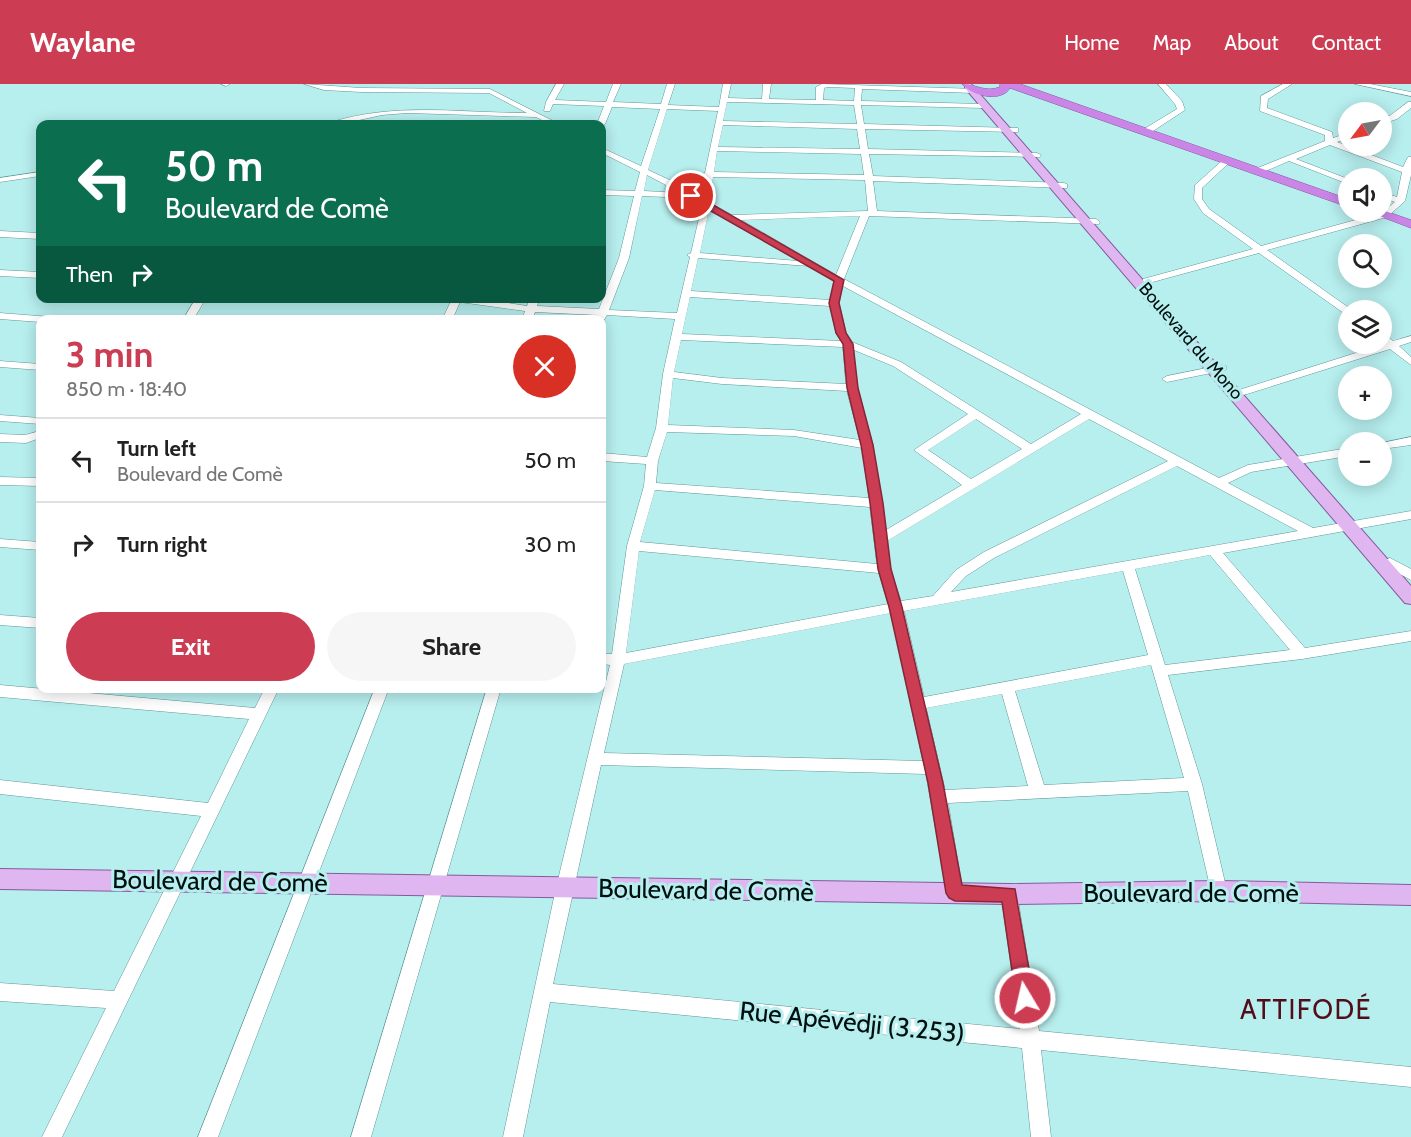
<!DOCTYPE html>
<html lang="en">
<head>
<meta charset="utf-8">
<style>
	:root { --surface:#fff; --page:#f6f6f6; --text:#222; --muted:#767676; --line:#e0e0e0; --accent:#cc3c53 }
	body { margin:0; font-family:Cabin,sans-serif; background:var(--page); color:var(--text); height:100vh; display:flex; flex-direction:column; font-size:22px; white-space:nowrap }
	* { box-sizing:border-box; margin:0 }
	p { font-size:20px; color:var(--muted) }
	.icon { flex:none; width:33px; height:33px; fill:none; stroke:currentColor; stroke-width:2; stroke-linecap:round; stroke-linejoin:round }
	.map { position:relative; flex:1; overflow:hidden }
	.drawer { position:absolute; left:36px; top:231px; width:570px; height:378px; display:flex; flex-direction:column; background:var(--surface); border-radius:12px; box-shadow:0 3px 15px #0003 }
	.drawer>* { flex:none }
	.hud { position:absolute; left:36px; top:36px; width:570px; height:183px; border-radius:12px; box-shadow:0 3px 15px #0003; background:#0b6e4f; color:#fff; overflow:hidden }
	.needle { width:39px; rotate:238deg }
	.buttons { position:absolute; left:1338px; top:18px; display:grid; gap:12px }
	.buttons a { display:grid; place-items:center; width:54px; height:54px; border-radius:50%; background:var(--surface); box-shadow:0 3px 15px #0003; font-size:30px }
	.pin { position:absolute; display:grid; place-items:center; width:51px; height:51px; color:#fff; margin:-26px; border:3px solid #fff; border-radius:50%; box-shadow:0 2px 6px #0007 }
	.me { position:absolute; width:66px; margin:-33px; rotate:351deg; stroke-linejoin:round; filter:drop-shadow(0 0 4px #0008) }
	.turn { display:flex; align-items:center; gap:21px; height:126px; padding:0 30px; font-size:27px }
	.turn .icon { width:78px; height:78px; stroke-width:2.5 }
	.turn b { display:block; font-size:42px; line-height:51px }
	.then { display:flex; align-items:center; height:57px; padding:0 30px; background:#0003; gap:12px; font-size:22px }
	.round { display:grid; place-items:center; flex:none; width:63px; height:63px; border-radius:32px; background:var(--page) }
	.headline { display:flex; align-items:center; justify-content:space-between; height:102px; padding:0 30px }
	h1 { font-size:36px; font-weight:800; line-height:45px; color:var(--accent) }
	.button { display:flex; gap:12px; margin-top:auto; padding:12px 30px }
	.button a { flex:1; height:69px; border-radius:36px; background:var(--accent); color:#fff; font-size:24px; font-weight:800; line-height:69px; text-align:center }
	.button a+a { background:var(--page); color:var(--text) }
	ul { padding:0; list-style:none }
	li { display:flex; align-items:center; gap:18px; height:84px; padding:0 30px; border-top:2px solid var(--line) }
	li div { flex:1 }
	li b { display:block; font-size:22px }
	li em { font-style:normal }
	header { display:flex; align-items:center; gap:36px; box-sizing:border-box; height:84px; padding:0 30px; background:var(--accent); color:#fff }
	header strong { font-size:28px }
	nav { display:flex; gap:33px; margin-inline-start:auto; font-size:21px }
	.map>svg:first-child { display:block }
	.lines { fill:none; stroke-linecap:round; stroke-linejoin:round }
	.minor-casing { stroke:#629797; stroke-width:1 }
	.major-casing { stroke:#835c9b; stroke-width:2 }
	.highway-casing { stroke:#835c9b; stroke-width:1 }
	.minor { fill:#fff; fill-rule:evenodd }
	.major { fill:#dfb6f0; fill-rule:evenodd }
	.highway { fill:#ca85e6; fill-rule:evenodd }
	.route { fill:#cc3c53; stroke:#852736; stroke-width:1.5 }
	.labels { text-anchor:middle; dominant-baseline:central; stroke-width:6; stroke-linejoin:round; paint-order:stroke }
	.far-street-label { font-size:18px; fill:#000f0f; stroke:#b7eeee }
	.near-street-label { font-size:26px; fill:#000f0f; stroke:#b7eeee }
	.near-neighbourhood-label { font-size:27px; letter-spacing:1.5px; fill:#520c1a; stroke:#b7eeee }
</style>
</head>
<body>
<header>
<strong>Waylane</strong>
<nav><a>Home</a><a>Map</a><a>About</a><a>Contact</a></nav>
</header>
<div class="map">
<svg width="1411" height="1053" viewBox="0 0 1411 1053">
	<rect width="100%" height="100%" fill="#b7eeee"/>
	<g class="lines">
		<defs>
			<path id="minor" d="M221 0H230L226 2Z
				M304 0 361 4 490 5 559 40H550L536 33 407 29 382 31 341 40H332V38C397 18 461 29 527 29L489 9 361 8 324 6Z
				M556 0H564L555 16 606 18 613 0H621L613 18 661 20 667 0H675L668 21 719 23 723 0H731L728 14 762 15 763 0H771L769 15 816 16V3L822 0 977 5V9H974L862 5 861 17 984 20 988 22 984 24 861 21 864 40 1015 44H1018V48L865 45 868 65 1037 69 1041 71 1040 73 869 70 873 92 1064 99 1067 100V104L873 97 877 127 1096 135 1100 138 1099 140 869 132 844 195 1219 394 1248 381 1348 364V372L1251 388 1228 399 1313 444 1411 427V435L1223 469 1305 564 1411 547V557L1302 575 1168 591 1202 700 1227 807 1225 812 1219 815 1213 812 1211 807 1188 707 948 719 963 809 961 814 955 817 949 814 947 809 926 690 601 681 553 900 1020 945 1001 810 1003 805 1009 802 1015 805 1017 810 1039 947 1411 983V1003L1041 966 1051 1053H1031L1022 964 550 918 523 1053H503L556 804 610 581 602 580V570H612L627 462 644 402 646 380 602 377V369L647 373 656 344 663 290 675 235 607 231 602 239V236H595L597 231 535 228 532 236H522L525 227 460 218 452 236H442L451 217 446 214H476L527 222 530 214H540L537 222 599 225 619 174 634 112 602 111V106L635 107 640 88 602 69V64L641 82 660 25 612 23 605 40 602 42 597 40 604 22 553 20 550 27H544L546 18ZM827 3 855 4 854 17 823 16 824 4ZM727 18 854 21 857 40 723 37ZM667 25 718 27 705 89 674 98 648 86ZM723 41 857 45 860 65 718 63ZM717 67 861 70 864 91 714 88ZM647 91 666 101 665 105 673 104 681 109 644 107ZM713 93 865 96 868 127 732 131 710 119ZM704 94 702 114 680 102ZM642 112 690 114 702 121 691 169 687 171 690 173 677 229 609 226 629 174ZM709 125 798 177 700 169ZM860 132 836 191 741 136ZM698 174 809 182 834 197 830 216 691 207ZM843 202 1081 330 1031 360 901 278 852 258 846 249 839 219ZM690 213 830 222 836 249 841 257 682 250ZM681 256 843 263 846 300 722 294 674 288ZM854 266 893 282 968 330 914 366 962 401 886 446 873 361 857 304ZM673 294 722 300 847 307 860 356 794 346 668 341ZM976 335 1022 365 971 395 928 366ZM1089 335 1168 377 984 468 956 486 933 512 901 517 890 485 887 457ZM667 348 794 352 862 364 869 414 656 399 658 377ZM1177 382 1298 447 951 508 966 492 994 474ZM655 406 870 423 877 480 640 458ZM639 467 879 489 888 520 626 569ZM1210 471 1290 566 1165 581 1135 485ZM1123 487 1148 571 924 613 904 527ZM891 529 923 677 604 669 624 580ZM1151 581 1184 694 1044 701 1015 607ZM1002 610 1028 702 945 706 926 624Z
				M1158 0H1166L1182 17 1185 26 1150 49H1144V45L1177 25 1175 20Z
				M1283 0H1292L1268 15 1267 24 1332 48 1333 54 1348 49V54L1337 58 1403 83 1408 73H1411V91L1405 117 1387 133 1267 166 1352 226H1348V231L1345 230 1259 169 1149 199H1143V195L1253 165 1203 129 1194 115 1195 101 1224 75 1231 77 1202 104V115L1209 125 1261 162 1381 129 1395 118 1382 113V108L1397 113 1402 88 1330 61 1296 75 1348 95V100L1289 77 1261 89H1255V85L1325 57V51L1260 27 1261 12Z
				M1355 0H1370L1411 8V12Z
				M1408 18H1411V24L1397 35 1382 40V35L1391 31Z
				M40 88V92L0 98V94Z
				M0 147 40 149V155L0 153Z
				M0 186 40 188V194L0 192Z
				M196 214H206L193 236H183Z
				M0 229 51 233 56 236H40V238L0 235Z
				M1411 252V258L1399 262 1411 273V281L1390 265 1247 310 1243 311 1238 308 1239 306 1384 260 1382 254H1389L1393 257Z
				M0 277 40 280V286L0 283Z
				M1222 281 1226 282V286L1167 298 1162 295 1167 292Z
				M0 331 40 334V340L0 337Z
				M40 347V354L26 359 0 358V350L25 351Z
				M1411 353V361L1382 365V359Z
				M0 393 40 394V402L0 401Z
				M0 455 40 458V466L0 463Z
				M1390 474 1411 485V496L1385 482 1384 479 1385 476Z
				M0 531 40 534V544L0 541Z
				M0 601 255 624 265 604H279L62 1053H42L106 924 0 917V899L114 907 201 732 0 710V696L208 719 249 635 0 613Z
				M375 604H389L218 1053H198Z
				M487 604H501L371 1053H351Z"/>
			<path id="major" d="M965 0H971L1411 502V520L1405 519 965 4Z
				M0 785 1009 800 1219 797 1411 801V821L1219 817 1009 820 0 805Z"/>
			<path id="highway" d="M962 0C976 0 985 9 1000 3V0H1020L1348 115V123L1010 4C1001 19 972 12 962 0Z
				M1382 126 1411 136V144L1369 128Z"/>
		</defs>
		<use href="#minor" class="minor-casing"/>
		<use href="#major" class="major-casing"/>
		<use href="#highway" class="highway-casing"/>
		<use href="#minor" class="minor"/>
		<use href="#major" class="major"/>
		<use href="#highway" class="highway"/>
	</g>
	<path class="route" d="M688 110H694L844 196 839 219 846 249 853 260 858 304 873 361 883 419 891 485 902 523 943 699 962 801 1015 805 1034 914 1031 921 1025 923 1018 921 1016 914 1002 818 955 817 949 814 946 809 928 699 889 523 878 485 870 419 861 361 847 304 843 260 836 249 829 219 834 197 688 114Z"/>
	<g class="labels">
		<g class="far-street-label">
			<text transform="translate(1191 257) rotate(49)">Boulevard du Mono</text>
		</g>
		<g class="near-street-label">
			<text transform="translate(220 797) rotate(1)">Boulevard de Comè</text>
			<text transform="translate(706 806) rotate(1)">Boulevard de Comè</text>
			<text x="1191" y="809">Boulevard de Comè</text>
			<text transform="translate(852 938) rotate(6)">Rue Apévédji (3.253)</text>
		</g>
		<g class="near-neighbourhood-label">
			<text x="1306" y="925">ATTIFODÉ</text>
		</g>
	</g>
</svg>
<div class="buttons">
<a><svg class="needle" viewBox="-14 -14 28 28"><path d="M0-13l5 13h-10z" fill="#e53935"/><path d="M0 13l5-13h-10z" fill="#767676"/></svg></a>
<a><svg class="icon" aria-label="sound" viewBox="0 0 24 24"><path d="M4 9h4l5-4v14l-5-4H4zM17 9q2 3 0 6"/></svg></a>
<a><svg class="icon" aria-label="search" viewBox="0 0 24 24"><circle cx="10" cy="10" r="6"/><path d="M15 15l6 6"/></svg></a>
<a><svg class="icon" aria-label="layers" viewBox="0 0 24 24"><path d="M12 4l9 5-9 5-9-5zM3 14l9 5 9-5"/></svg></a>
<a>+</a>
<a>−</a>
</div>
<div class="pin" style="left:691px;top:112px;background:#d93025"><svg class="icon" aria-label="arrive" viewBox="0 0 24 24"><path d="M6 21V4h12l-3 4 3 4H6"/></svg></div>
<svg class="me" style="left:1025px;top:914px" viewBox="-20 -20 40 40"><circle r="17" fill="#cc3c53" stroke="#fff" stroke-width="3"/><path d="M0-11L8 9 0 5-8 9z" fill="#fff"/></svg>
<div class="hud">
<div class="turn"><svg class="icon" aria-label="left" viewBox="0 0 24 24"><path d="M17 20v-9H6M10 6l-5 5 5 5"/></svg><div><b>50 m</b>Boulevard de Comè</div></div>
<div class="then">Then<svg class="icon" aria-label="right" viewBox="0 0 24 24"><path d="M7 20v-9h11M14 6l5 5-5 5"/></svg></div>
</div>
<section class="drawer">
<div class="headline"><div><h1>3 min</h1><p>850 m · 18:40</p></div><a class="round" style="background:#d93025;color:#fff"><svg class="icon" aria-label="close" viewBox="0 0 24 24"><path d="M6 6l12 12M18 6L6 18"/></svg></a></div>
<ul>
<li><svg class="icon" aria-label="left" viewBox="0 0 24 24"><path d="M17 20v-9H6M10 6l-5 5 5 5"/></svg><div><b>Turn left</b><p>Boulevard de Comè</p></div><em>50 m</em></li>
<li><svg class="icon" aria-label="right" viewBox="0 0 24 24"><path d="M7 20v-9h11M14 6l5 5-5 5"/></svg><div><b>Turn right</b></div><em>30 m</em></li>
</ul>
<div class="button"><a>Exit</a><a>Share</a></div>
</section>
</div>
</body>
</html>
